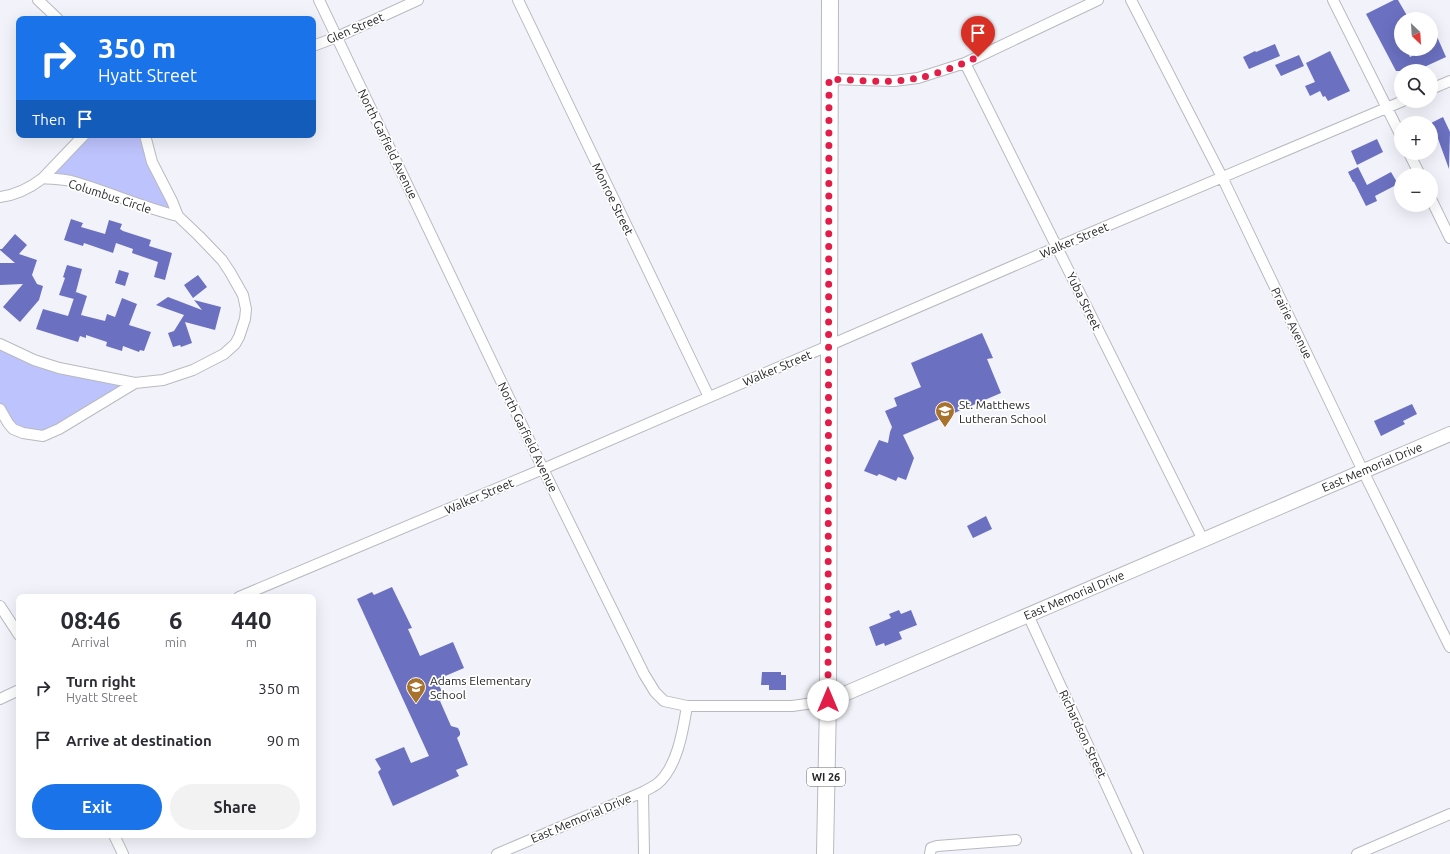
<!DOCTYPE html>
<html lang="en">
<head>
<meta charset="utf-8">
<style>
	:root { --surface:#fff; --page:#f2f2f3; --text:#2b2b33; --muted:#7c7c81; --accent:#1a73e8 }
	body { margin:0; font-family:Ubuntu,sans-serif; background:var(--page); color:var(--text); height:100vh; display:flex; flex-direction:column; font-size:15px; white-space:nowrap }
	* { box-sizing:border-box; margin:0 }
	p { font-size:13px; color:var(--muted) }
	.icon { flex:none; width:22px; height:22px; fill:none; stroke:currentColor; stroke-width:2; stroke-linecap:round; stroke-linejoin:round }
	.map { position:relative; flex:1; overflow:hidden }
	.panel { position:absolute; left:16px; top:594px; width:300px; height:244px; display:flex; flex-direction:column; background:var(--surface); border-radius:8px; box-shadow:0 4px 16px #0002 }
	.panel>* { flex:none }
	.banner { position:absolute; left:16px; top:16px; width:300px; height:122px; border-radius:8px; box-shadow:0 4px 16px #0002; background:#1a73e8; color:#fff; overflow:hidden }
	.needle { width:26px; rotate:155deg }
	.tools { position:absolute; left:1394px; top:12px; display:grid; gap:8px }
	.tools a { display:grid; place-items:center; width:44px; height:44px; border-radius:50%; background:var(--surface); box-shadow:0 4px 16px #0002; font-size:20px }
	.pin { position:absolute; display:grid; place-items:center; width:34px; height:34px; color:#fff; margin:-41px -17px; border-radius:50% 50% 50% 0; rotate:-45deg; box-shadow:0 0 4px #0007 }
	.pin .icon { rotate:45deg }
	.me { position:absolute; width:44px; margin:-22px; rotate:0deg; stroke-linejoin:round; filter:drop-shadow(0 0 3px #0008) }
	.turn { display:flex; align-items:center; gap:14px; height:84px; padding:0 16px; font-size:18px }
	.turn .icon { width:52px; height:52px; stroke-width:2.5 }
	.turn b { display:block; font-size:28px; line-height:34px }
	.then { display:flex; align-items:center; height:38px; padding:0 16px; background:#0003; gap:8px; font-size:15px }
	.eta { display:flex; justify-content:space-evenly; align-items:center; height:68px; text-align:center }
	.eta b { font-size:24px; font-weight:700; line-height:28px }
	.action { display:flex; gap:8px; margin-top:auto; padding:8px 16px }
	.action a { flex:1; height:46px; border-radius:24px; background:var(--accent); color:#fff; font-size:16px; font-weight:700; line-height:46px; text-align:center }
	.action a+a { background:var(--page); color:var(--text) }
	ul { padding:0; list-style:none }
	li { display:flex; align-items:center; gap:12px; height:52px; padding:0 16px }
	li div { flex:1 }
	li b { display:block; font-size:15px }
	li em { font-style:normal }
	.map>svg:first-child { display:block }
	.green { fill:#bdc3fc }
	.building { fill:#6b70c1 }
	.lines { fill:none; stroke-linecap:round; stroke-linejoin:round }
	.street-casing { stroke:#b9bac0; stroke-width:12 }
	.secondary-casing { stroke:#b9bac0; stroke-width:16 }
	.primary-casing { stroke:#b9bac0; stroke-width:18 }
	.street { stroke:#fff; stroke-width:10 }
	.secondary { stroke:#fff; stroke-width:14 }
	.primary { stroke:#fff; stroke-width:16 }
	.route { stroke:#e11d48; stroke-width:7; stroke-dasharray:0 12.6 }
	.labels { text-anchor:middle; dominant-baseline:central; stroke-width:3.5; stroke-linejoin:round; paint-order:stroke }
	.shield { fill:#fff; stroke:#666668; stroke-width:1 }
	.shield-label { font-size:11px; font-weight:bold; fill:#252528 }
	.street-label { font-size:12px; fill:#252528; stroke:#fff }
	.poi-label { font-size:12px; fill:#252528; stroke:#fff; text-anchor:start }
</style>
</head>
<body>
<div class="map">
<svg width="1450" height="854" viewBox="0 0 1450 854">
	<rect width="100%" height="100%" fill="#f2f3fa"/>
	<path class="green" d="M84 135H145L178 216 43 178Z
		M0 344 34 360 135 383 59 429 23 433 0 409Z"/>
	<path class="building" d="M1394 0H1398L1409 19H1401V49H1406L1410 57 1416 54V56L1431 49V23L1446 57 1422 68 1424 71H1396L1366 14Z
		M1275 44 1280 56 1249 69 1243 57 1255 51 1256 52Z
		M1330 51 1350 91 1328 101 1325 96 1323 97 1320 91 1310 96 1305 86 1315 82 1306 63Z
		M1299 55 1304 66 1281 76 1275 65Z
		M1443 117 1450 132 1449 169 1437 136 1431 139V123Z
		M1377 139 1383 152 1357 165 1351 151Z
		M1358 167 1367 185 1391 172 1398 184 1375 196 1377 201 1366 206 1354 182H1353L1348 172Z
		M71 219 83 223 81 227 105 234 109 220 122 224 120 229 123 231 151 240 149 246 172 253 165 280 154 277 158 262 132 253 133 249 116 243 113 253 84 243 83 246 64 240Z
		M15 234 27 245 19 254 37 260 32 275 37 284 43 286 39 300 20 322 3 307 23 284 0 285V263H15L0 250V249H2Z
		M67 265 82 269 74 299 59 295 65 278 63 277Z
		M119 270 129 273 125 286 115 283Z
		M198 275 207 287 193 298 184 285Z
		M76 292 87 296 81 315 105 321 107 314 115 317 122 298 137 304 129 325 151 332 144 351 140 350 139 352 123 346 122 351 106 346 107 342 86 335V338L80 336 78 342 36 329 43 309 68 316Z
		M168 297 202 310 194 300 221 307 215 330 185 322 192 343 181 347 180 345 173 347 168 333 174 331 184 315 156 305Z
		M982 333 993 358 987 359 1001 393 903 435 914 458 906 480 898 477 896 481 879 474 877 476 864 471 879 440 888 443 890 432 892 427 885 411 897 406 894 398 921 387 911 363Z
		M1412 404 1417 414 1403 421 1405 424 1381 436 1374 421Z
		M986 516 992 529 973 538 967 526Z
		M392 587 412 628 408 629 420 656 453 642 464 668 436 680 445 697 440 701 451 726 458 728 460 732V735L457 738 468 765 456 770 459 776 393 806 378 772 381 769 375 759 404 747 411 763 429 756 357 599 372 592 374 595Z
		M899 610 901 614 911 610 917 625 899 632 902 639 885 646 884 643 876 646 869 627 891 618 889 614Z
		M762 672H781V675H786V690H769V685H761Z"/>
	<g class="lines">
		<defs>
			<path id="street" d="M38 0 58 19
				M319 0 543 469 644 674 655 692 664 701 687 706H792L828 701
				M518 0 709 397
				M1131 0 1222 177 1363 471 1450 647
				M1333 0 1401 136
				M313 46 337 37 418 0
				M965 63 1203 540
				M829 79 894 81 918 78 965 63 1098 0
				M1431 89 1450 81
				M1409 153 1420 175
				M43 178 84 135
				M0 197C17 195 30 188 43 178 52 179 62 179 71 181 107 191 141 207 178 216
				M1431 199 1450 238
				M0 344 34 360 59 368 135 383 163 380 193 370 224 354 235 344 239 337 245 319 246 309 243 295 230 272 222 260 199 236 178 216 172 201 152 162 145 135
				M0 409 8 423 13 429 23 433 43 436 59 429 135 383
				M239 597 543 469 1057 247 1403 101
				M0 606 19 635
				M1028 615 1138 854
				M0 699 19 690
				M114 835 123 854
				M497 854 643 792
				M644 854 643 792C648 789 653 787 657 784 677 768 683 731 687 706
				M930 854 931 848 937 846 1016 840
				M1357 854 1450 814"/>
			<path id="secondary" d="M828 701 1450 434"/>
			<path id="primary" d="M825 854 828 701 830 0"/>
		</defs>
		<use href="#street" class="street-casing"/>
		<use href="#secondary" class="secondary-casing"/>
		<use href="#primary" class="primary-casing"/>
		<use href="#street" class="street"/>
		<use href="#secondary" class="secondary"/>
		<use href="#primary" class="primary"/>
	</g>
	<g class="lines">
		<path class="route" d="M828 700 829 79C858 80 889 84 918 78 936 75 962 64 978 57"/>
	</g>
	<defs>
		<symbol id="school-pin" viewBox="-11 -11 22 30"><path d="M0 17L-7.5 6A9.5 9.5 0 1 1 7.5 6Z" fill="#a8722d" stroke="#fff"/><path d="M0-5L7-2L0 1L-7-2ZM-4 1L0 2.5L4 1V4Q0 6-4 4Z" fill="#fff"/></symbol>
	</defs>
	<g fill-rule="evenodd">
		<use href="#school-pin" x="934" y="400" width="22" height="30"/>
		<use href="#school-pin" x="405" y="676" width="22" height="30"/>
	</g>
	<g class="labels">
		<rect class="shield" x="807" y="768" width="38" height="18" rx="3"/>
		<g class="shield-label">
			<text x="826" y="777">WI 26</text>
		</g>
		<g class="street-label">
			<text transform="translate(355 28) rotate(-23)">Glen Street</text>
			<text transform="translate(388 144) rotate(64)">North Garfield Avenue</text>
			<text transform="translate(110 196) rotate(18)">Columbus Circle</text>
			<text transform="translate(613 199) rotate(64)">Monroe Street</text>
			<text transform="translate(1074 240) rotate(-23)">Walker Street</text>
			<text transform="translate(1084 301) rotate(64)">Yuba Street</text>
			<text transform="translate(1292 323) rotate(64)">Prairie Avenue</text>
			<text transform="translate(777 368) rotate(-23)">Walker Street</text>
			<text transform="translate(528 437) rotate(64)">North Garfield Avenue</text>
			<text transform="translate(1372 467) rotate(-23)">East Memorial Drive</text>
			<text transform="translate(479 496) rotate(-23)">Walker Street</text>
			<text transform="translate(1074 595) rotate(-23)">East Memorial Drive</text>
			<text transform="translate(1083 734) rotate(65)">Richardson Street</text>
			<text transform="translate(581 818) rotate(-23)">East Memorial Drive</text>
		</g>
		<g class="poi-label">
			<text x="959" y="404">St. Matthews<tspan x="959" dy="14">Lutheran School</tspan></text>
			<text x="430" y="680">Adams Elementary<tspan x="430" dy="14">School</tspan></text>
		</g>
	</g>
</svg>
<div class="tools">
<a><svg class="needle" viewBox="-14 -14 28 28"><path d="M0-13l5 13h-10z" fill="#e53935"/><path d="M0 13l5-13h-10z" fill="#7c7c81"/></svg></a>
<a><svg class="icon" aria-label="search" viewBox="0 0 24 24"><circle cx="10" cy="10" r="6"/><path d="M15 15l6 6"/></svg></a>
<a>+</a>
<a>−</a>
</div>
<div class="pin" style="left:978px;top:57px;background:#d93025"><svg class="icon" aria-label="arrive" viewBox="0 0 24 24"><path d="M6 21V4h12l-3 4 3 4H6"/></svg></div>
<svg class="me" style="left:828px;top:700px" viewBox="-20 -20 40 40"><circle r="19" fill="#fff"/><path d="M0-13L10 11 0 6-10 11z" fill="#e11d48"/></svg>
<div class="banner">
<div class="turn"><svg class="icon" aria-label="right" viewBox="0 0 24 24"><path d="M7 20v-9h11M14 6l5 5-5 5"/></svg><div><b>350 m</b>Hyatt Street</div></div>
<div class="then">Then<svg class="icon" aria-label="arrive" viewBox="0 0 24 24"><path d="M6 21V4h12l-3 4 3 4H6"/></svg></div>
</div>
<section class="panel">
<div class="eta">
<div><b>08:46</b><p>Arrival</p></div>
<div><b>6</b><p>min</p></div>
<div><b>440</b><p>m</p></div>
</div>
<ul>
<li><svg class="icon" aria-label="right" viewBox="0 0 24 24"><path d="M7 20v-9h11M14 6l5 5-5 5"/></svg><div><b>Turn right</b><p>Hyatt Street</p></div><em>350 m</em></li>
<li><svg class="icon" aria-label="arrive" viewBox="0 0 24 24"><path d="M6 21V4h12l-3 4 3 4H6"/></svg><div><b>Arrive at destination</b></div><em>90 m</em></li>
</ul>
<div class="action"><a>Exit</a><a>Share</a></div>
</section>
</div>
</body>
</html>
